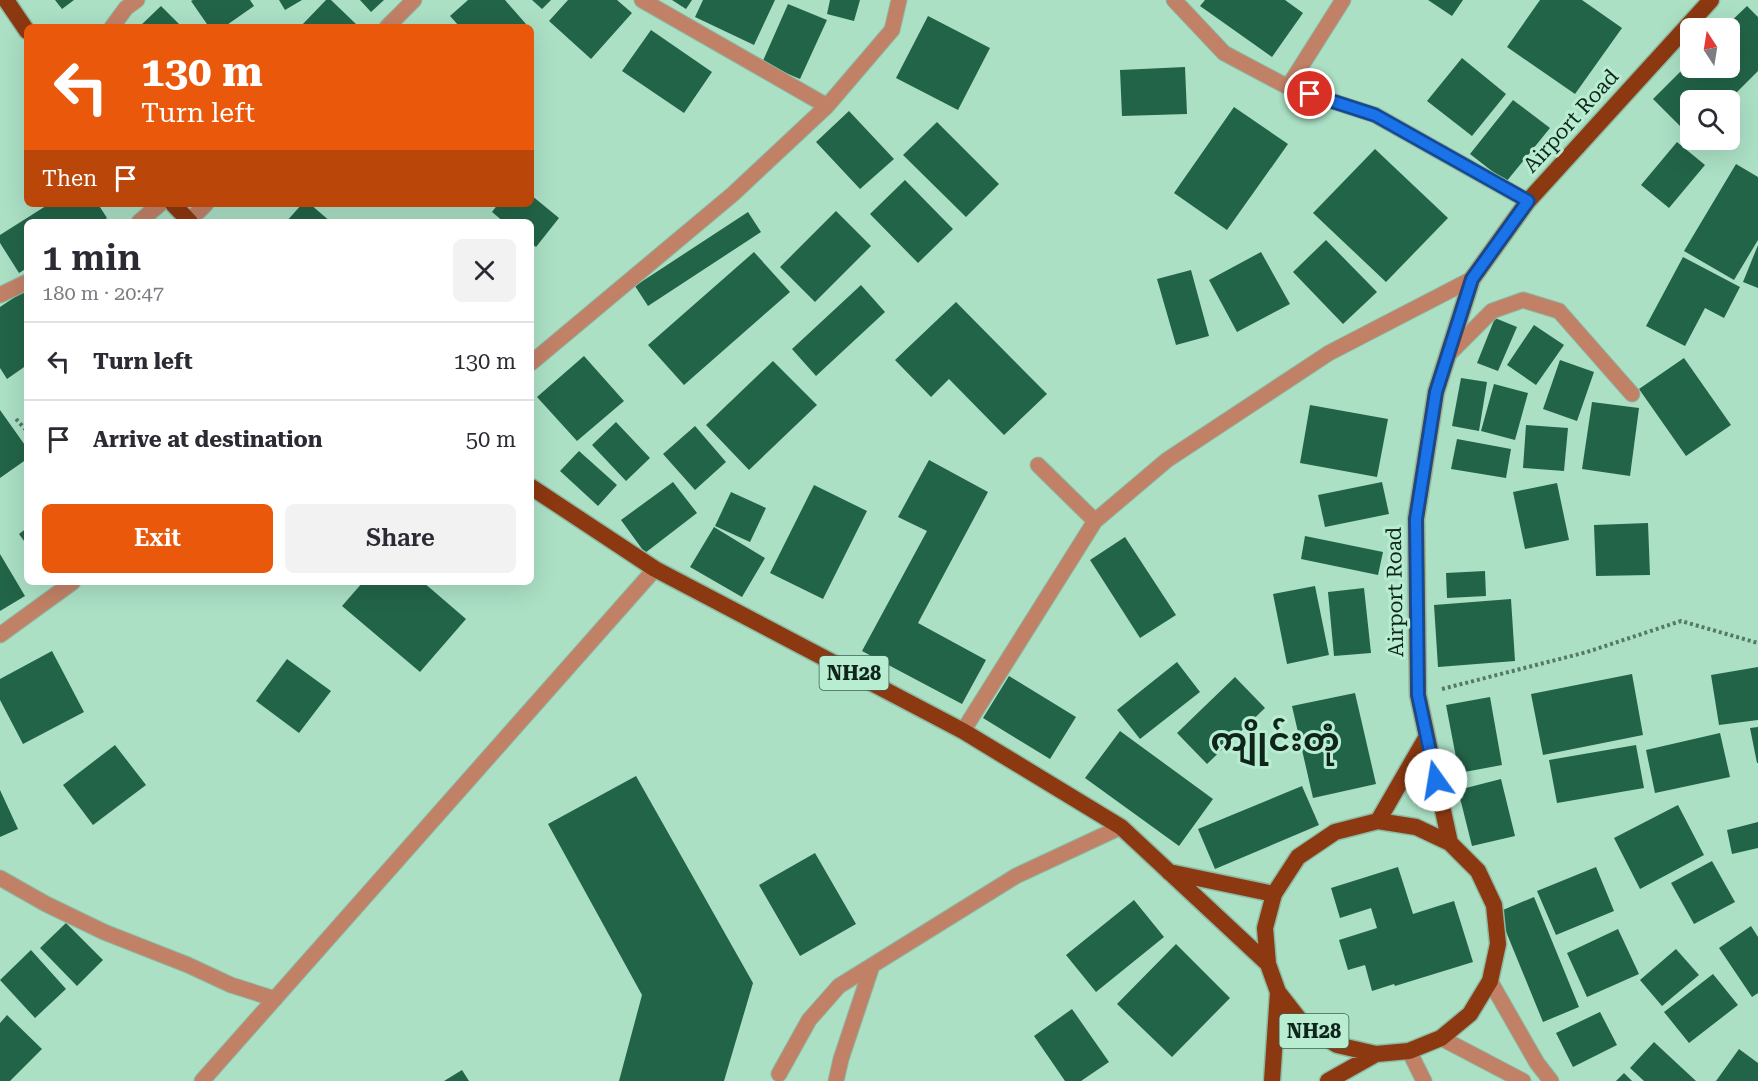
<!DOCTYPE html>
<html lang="en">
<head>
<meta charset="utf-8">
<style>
	:root { --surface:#fff; --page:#f2f2f3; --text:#2b2b33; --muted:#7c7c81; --line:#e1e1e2; --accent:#ea580c }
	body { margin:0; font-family:"Roboto Serif","Noto Sans Myanmar",serif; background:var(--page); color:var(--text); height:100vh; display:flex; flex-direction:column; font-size:22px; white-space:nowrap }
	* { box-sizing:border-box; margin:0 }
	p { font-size:20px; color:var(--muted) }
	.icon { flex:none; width:33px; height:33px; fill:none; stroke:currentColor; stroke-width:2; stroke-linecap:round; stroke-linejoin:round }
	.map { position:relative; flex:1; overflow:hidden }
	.side { position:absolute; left:24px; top:219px; width:510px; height:366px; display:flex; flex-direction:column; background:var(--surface); border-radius:9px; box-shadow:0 6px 24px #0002 }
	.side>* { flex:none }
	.top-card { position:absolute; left:24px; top:24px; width:510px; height:183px; border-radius:9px; box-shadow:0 6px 24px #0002; background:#ea580c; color:#fff; overflow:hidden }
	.needle { width:39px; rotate:348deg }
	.tools { position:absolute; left:1680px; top:18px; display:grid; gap:12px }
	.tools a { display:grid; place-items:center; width:60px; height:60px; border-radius:9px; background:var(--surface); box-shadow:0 6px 24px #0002; font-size:30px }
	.pin { position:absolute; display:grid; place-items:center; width:51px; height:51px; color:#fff; margin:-26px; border:3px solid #fff; border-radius:50%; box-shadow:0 2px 6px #0007 }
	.me { position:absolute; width:66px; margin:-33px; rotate:347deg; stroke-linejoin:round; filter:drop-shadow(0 0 4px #0008) }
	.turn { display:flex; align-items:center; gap:21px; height:126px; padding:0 18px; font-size:27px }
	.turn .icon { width:78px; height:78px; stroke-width:2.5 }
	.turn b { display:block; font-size:42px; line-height:51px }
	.then { display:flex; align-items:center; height:57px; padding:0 18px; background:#0003; gap:12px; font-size:22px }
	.round { display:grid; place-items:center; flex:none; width:63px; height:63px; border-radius:9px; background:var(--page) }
	.head { display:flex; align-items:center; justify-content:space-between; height:102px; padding:0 18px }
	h1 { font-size:36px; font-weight:600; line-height:45px }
	.cta { display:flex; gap:12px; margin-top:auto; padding:12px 18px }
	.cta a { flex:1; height:69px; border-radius:9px; background:var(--accent); color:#fff; font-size:24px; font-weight:600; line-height:69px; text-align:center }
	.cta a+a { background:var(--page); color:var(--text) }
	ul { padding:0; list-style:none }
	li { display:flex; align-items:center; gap:18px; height:78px; padding:0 18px; border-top:2px solid var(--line) }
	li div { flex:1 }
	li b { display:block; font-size:22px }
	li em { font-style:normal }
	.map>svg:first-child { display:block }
	.building { fill:#226448 }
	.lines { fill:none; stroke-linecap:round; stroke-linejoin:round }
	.service-casing { stroke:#8cbaa3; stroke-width:17 }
	.minor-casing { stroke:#8cbaa3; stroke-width:17 }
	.tertiary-casing { stroke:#8cbaa3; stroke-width:17 }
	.trunk-casing { stroke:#8cbaa3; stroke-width:19 }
	.path { stroke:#567967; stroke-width:4; stroke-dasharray:3 3; stroke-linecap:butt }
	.service { stroke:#c18167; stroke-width:15 }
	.minor { stroke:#c18167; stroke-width:15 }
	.tertiary { stroke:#c18167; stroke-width:15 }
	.trunk { stroke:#8c3810; stroke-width:16 }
	.route-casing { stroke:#114b97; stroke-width:15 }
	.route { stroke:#1a73e8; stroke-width:10 }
	.labels { text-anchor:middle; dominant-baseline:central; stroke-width:6; stroke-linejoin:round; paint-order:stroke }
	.shield { fill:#b8edd2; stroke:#426051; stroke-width:1.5 }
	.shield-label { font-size:20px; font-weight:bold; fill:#0f241a }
	.street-label { font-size:21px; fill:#0f241a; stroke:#b8edd2 }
	.town-label { font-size:33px; font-weight:bold; fill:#0f241a; stroke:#b8edd2 }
</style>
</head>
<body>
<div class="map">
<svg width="1758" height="1081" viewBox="0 0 1758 1081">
	<rect width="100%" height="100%" fill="#abe0c5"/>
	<path class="building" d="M55 0H74L62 9Z
		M193 0H250L254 6 224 27H209L191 1Z
		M279 0H302L285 10Z
		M326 0H331L357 25 354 27H300Z
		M360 0H384L371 12Z
		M468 0H505L526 24 522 27H460L450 16Z
		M532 0H551L542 9Z
		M568 0H617L632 13 591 59 549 21Z
		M672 0H692L686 9Z
		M703 0H775L754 45 695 17Z
		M830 0H860L854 21 827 14Z
		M1205 0H1285L1303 13 1272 57 1200 6Z
		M1428 0H1463L1452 16Z
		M1540 0H1582L1622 28 1575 94 1507 47Z
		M788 4 827 20 800 79 762 63Z
		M161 6 182 27H139Z
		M1747 6 1758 17V71L1729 100H1690V136L1653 99 1690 62V68H1730V28H1724Z
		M928 16 990 48 958 110 896 78Z
		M651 30 712 72 684 113 622 71Z
		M1462 58 1506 94 1472 136 1427 101Z
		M1185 67 1187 114 1122 116 1120 70Z
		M1513 100 1550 128 1506 182 1470 154Z
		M1234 107 1288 144 1227 230 1174 193Z
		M849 111 894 159 860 189 816 142Z
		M937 122 999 184 966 217 903 155Z
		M1677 142 1705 165 1669 208 1641 185Z
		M1375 149 1448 218 1386 282 1313 213Z
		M1736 164 1758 177V240L1734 280 1684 251Z
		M905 180 953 229 918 263 870 214Z
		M531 195 559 218 536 247 531 243V222H504L492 212 498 204H531Z
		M49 204H98L107 218 101 222H27V268L19 273 0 243V235Z
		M302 204H310L331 222H286Z
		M836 211 871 246 815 302 780 267Z
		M748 212 761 232 648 306 635 286Z
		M1326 240 1377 292 1343 324 1293 272Z
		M1758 245V288L1743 282Z
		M754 252 790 292 684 385 648 345Z
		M1261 252 1290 304 1237 332 1209 280Z
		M1683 257 1740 287 1724 318 1705 308 1685 346 1646 326Z
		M1191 270 1209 336 1176 345 1157 279Z
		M861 285 885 312 816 376 792 349Z
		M27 289V365L7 379 0 368V307Z
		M956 302 1047 394 1004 435 949 379 931 397 895 360Z
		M1495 318 1517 327 1498 371 1477 363Z
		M1534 325 1564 345 1536 385 1507 365Z
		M584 356 624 401 577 441 537 397Z
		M1684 358 1731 425 1686 456 1639 389Z
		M1560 360 1594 372 1577 421 1543 409Z
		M773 361 817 405 749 470 706 425Z
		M1461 378 1487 382 1479 431 1452 426Z
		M1494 384 1528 393 1515 440 1481 431Z
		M1592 402 1639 408 1630 476 1582 469Z
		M1310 405 1388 419 1377 477 1300 463Z
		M0 410 27 448V459L0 478Z
		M616 422 650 458 626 481 592 445Z
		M1526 425 1568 428 1564 471 1523 468Z
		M695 426 726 462 695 490 663 454Z
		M1457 439 1511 449 1506 478 1451 469Z
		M579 451 617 485 598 506 560 471Z
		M929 460 988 492 918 623 986 660 962 704 862 651 927 531 898 517Z
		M673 482 697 513 645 553 621 520Z
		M1382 482 1389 514 1325 527 1318 495Z
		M1557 483 1569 540 1525 549 1513 492Z
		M814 485 867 511 823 599 770 573Z
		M731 492 766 508 750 542 715 526Z
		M1648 523 1650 575 1596 576 1594 525Z
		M714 527 765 558 742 597 690 567Z
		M27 528V545L19 534Z
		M1305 536 1383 552 1378 575 1301 559Z
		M1125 537 1176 615 1140 638 1090 560Z
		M0 554 25 596 0 611Z
		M1485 571 1486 596 1447 598 1446 573Z
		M363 582H423L466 619 420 672 342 606Z
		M1315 586 1329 655 1287 664 1273 594Z
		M1364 588 1371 653 1334 656 1328 592Z
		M1511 599 1515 661 1438 667 1434 605Z
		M52 651 84 712 23 744 0 700V679Z
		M287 659 331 691 299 733 256 701Z
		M1177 662 1200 692 1140 739 1117 710Z
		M1758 667V720L1719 725 1711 675Z
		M1632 674 1643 735 1543 755 1531 694Z
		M1009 676 1076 717 1050 759 983 718Z
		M1235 677 1265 708 1207 764 1177 733Z
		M1355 693 1376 784 1313 798 1292 706Z
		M1490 697 1502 765 1459 773 1446 705Z
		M1758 727V763H1757L1750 728Z
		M1120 731 1213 799 1179 846 1085 778Z
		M1720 733 1730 777 1655 793 1646 750Z
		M115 745 146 785 93 825 63 785Z
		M1636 745 1644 788 1557 803 1549 760Z
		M636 776 753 983 724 1081H619L642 995 548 824Z
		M1501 779 1515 836 1472 846 1458 790Z
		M1302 786 1319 825 1215 869 1198 829Z
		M0 790 18 829 0 837Z
		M1678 805 1704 855 1640 889 1614 838Z
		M1758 822V848L1732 854 1727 830Z
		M815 853 856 924 800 956 759 885Z
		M1712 861 1735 902 1694 924 1671 883Z
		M1398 867 1413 914 1454 901 1473 962 1395 986 1394 984 1372 991 1365 965 1348 970 1339 940 1377 928 1371 908 1340 918 1331 888Z
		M1596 867 1614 911 1556 935 1537 891Z
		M1534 897 1579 1007 1543 1022 1498 912Z
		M1134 900 1164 937 1096 992 1066 955Z
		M66 923 103 960 77 986 40 948Z
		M1751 926 1758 937V993L1752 997 1719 948Z
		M1618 929 1639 974 1587 997 1567 953Z
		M1176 944 1230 998 1172 1057 1117 1004Z
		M1676 949 1699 975 1662 1006 1640 980Z
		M31 950 66 989 35 1018 0 980Z
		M1713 974 1738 1005 1689 1043 1664 1012Z
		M1072 1009 1109 1062 1081 1081H1065L1034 1036Z
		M1600 1012 1617 1045 1573 1067 1556 1033Z
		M7 1015 42 1049 10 1081H0V1023Z
		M1654 1042 1696 1081H1644L1630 1068Z
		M1739 1049 1758 1063V1081H1716Z
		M462 1070 469 1081H444Z
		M1624 1073 1632 1081H1616Z"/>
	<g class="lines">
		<defs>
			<path id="service" d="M139 222 160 204
				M0 295 27 282
				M1448 355 1492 311 1523 300 1559 311 1632 394
				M779 1074 809 1020 839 986 1016 876 1121 827
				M836 1081 841 1059 872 966"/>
			<path id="minor" d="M642 0 827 106
				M1174 0 1224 53 1288 87 1375 115 1528 201
				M112 27 126 8 137 0
				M387 27 414 0
				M1288 87 1343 0
				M189 221 206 204
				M531 363 733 194 827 106 892 30 899 0
				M1038 465 1095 521
				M0 635 73 582
				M963 731 1095 521 1167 460 1329 353 1472 279
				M0 878 46 904 104 932 188 965 231 985 275 999
				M1409 1051 1424 1081
				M202 1081 655 569"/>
			<path id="tertiary" d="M1490 981 1537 1063 1551 1081
				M1441 1038 1523 1081"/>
			<path id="trunk" d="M6 0 27 31
				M173 204 190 222
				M531 487 655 569 963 731 1121 827 1268 964
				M1378 821 1426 738
				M1450 843 1416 827 1378 821 1335 832 1298 857 1274 894 1265 928 1268 964 1278 992 1303 1024 1337 1045 1376 1054 1409 1051 1441 1038 1470 1014 1490 981 1498 944 1494 905 1478 871 1450 843 1418 695 1416 519 1436 392 1472 279 1528 201 1711 0
				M1169 872 1274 894
				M1272 1081 1278 992
				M1328 1081 1376 1054"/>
		</defs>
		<use href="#service" class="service-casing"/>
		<use href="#minor" class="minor-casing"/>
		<use href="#tertiary" class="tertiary-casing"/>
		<use href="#trunk" class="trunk-casing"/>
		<path class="path" d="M16 419 27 431
			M1442 689 1587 652 1681 621 1758 643"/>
		<use href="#service" class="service"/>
		<use href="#minor" class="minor"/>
		<use href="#tertiary" class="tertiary"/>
		<use href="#trunk" class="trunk"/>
	</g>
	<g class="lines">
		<defs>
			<path id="route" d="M1310 94 1375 115 1528 201 1472 279 1436 392 1416 519 1418 695 1436 780"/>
		</defs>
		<use href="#route" class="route-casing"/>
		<use href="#route" class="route"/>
	</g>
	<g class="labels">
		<g class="shield">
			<rect x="819.5" y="656" width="69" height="34" rx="4.5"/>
			<rect x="1279.5" y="1014" width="69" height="34" rx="4.5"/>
		</g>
		<g class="shield-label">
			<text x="854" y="673">NH28</text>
			<text x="1314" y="1031">NH28</text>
		</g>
		<g class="street-label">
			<text transform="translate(1571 121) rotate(-48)">Airport Road</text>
			<text transform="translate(1395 592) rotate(-91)">Airport Road</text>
		</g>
		<g class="town-label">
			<text x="1275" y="739">ကျိုင်းတုံ</text>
		</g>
	</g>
</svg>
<div class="tools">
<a><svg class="needle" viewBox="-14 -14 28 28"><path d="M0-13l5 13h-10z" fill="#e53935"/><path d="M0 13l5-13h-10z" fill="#7c7c81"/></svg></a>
<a><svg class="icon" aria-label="search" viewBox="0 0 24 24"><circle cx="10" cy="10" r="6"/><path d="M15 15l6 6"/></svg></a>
</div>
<div class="pin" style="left:1310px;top:94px;background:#d93025"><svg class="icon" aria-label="arrive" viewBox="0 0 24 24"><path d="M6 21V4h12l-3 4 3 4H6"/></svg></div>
<svg class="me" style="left:1436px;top:780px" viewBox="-20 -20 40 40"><circle r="19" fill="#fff"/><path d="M0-13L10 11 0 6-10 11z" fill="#1a73e8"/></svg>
<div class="top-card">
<div class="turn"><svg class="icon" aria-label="left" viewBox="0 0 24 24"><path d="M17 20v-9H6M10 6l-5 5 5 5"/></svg><div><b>130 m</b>Turn left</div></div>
<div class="then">Then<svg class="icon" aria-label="arrive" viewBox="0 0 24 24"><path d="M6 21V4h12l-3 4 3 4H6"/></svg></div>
</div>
<section class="side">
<div class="head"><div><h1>1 min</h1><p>180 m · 20:47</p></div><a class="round"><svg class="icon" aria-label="close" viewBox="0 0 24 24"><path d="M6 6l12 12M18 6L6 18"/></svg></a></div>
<ul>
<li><svg class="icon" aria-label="left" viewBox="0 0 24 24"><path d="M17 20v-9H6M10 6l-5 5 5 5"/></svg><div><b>Turn left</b></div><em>130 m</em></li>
<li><svg class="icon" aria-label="arrive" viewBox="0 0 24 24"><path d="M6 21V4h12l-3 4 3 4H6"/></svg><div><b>Arrive at destination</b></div><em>50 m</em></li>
</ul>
<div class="cta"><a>Exit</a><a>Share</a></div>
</section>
</div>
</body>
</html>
